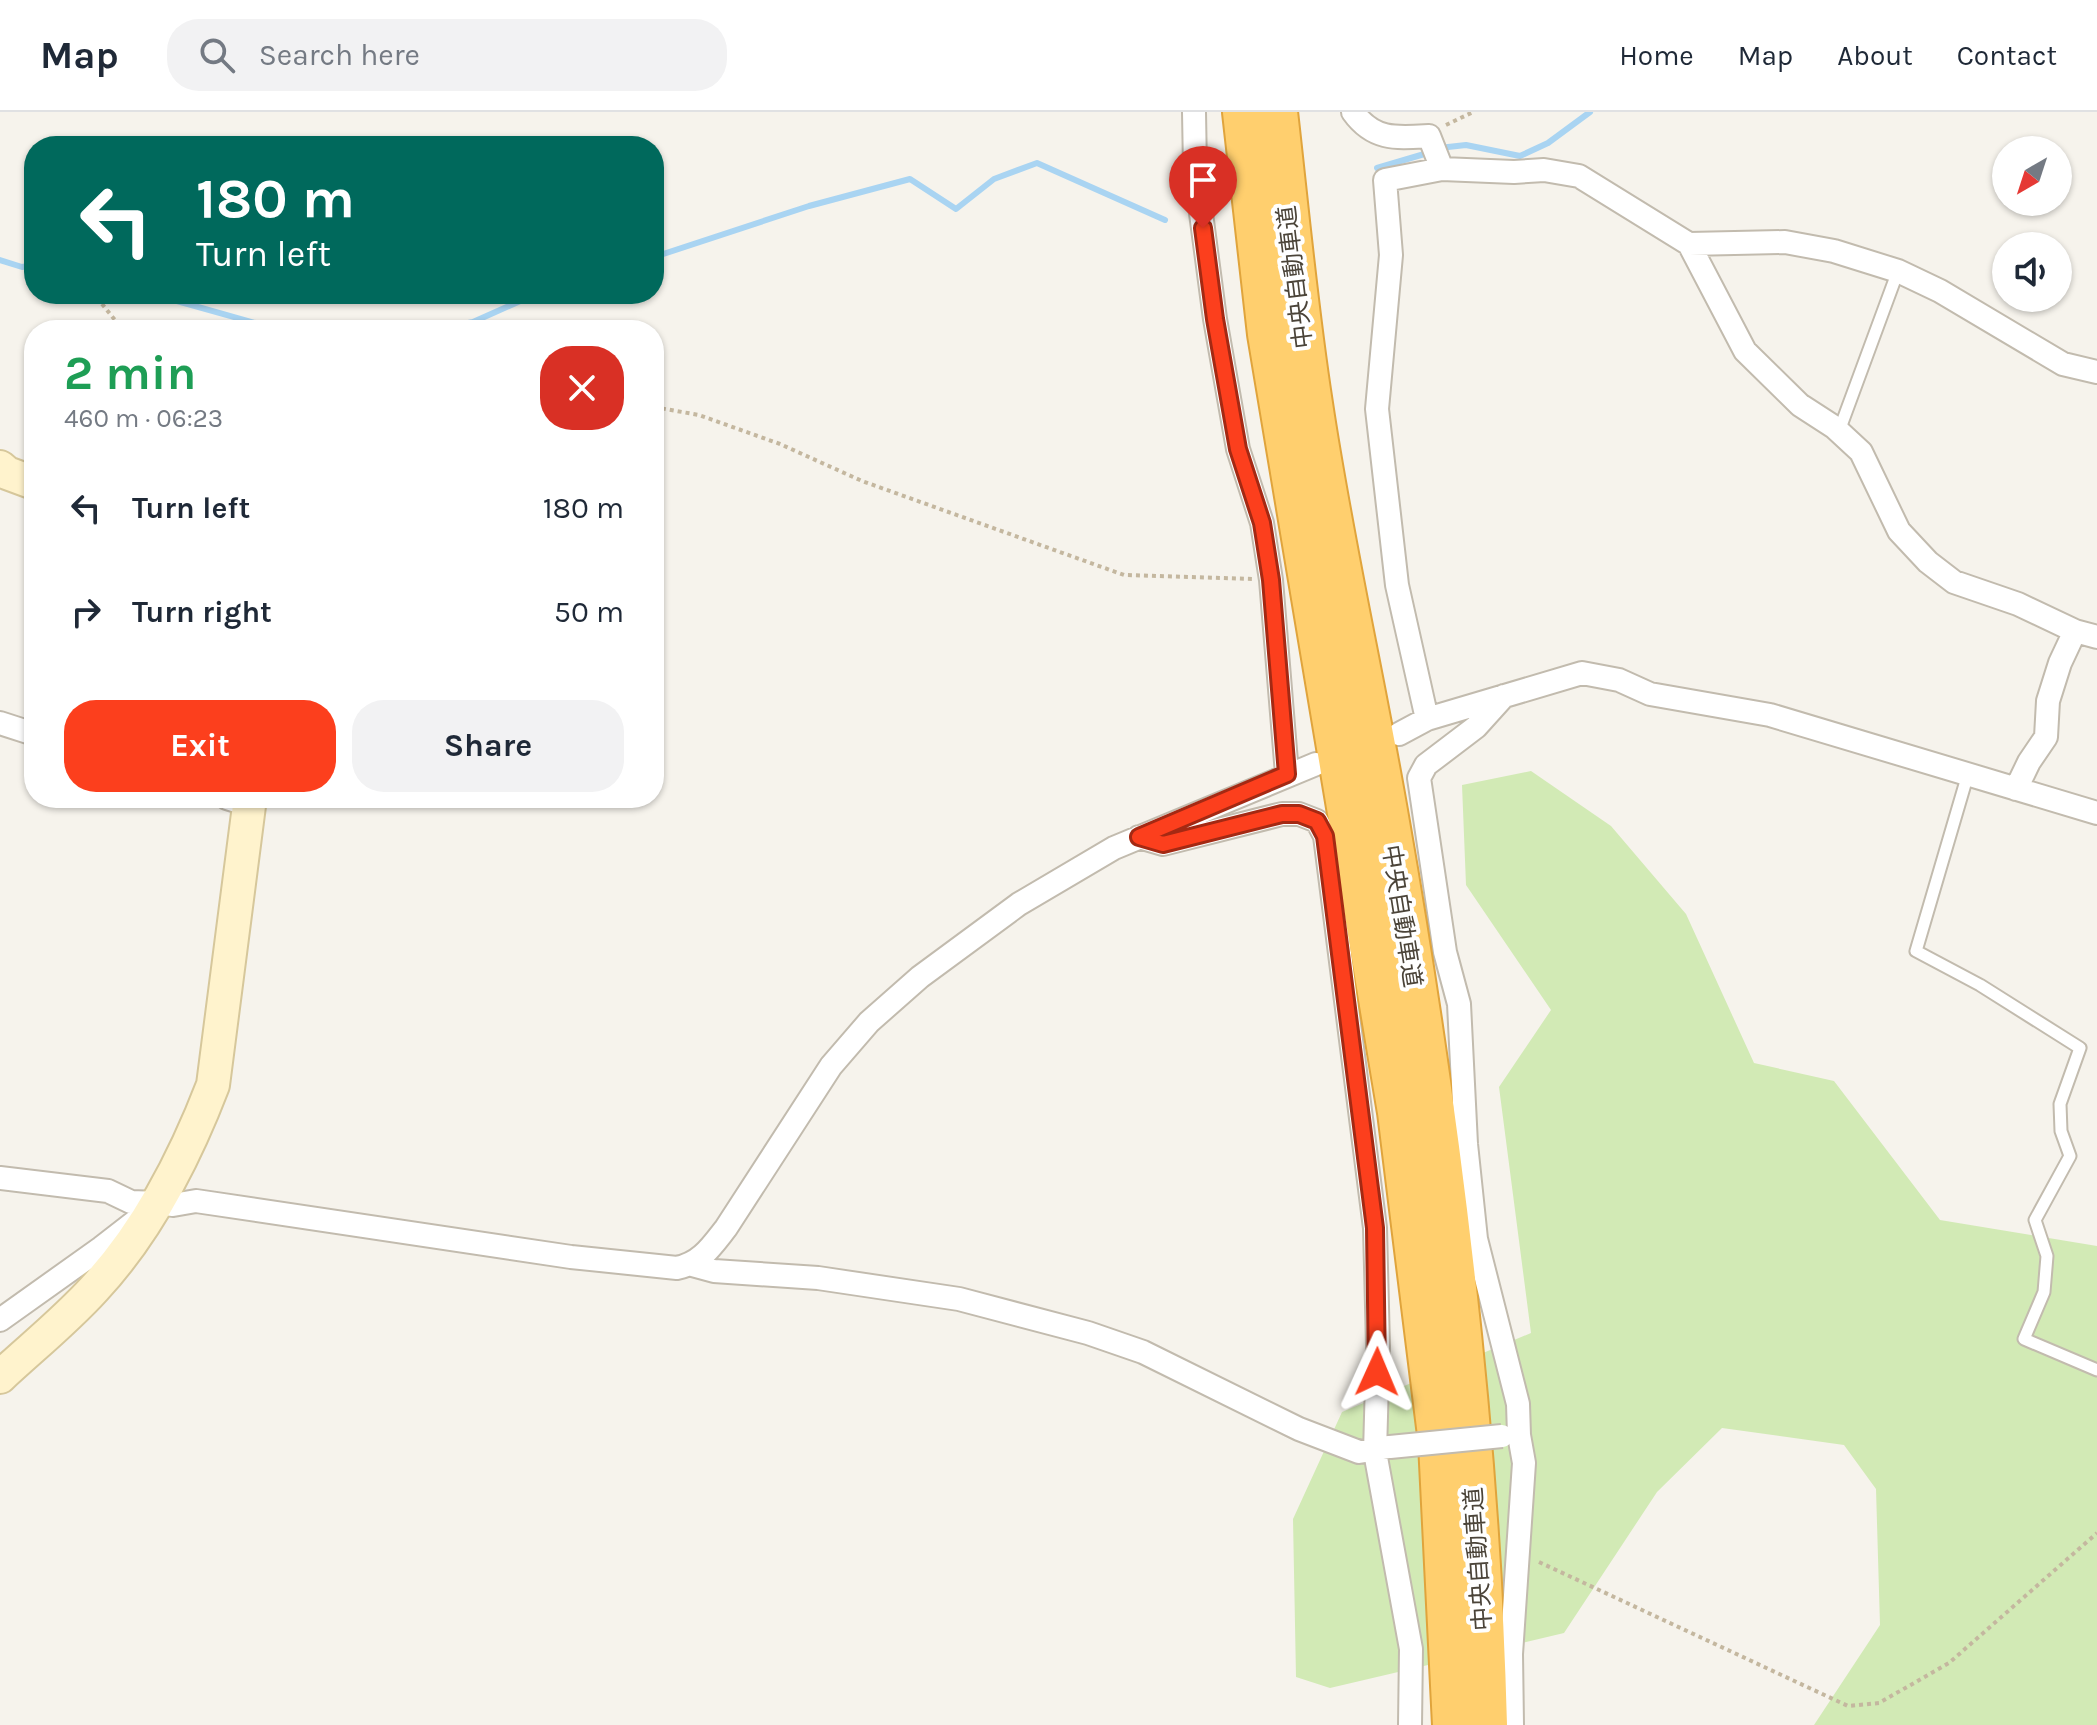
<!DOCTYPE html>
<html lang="en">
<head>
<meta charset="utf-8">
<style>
	:root { --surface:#fff; --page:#f2f2f3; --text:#1f2937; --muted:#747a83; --line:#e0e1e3; --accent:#fc3f1d }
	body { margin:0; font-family:Karla,"Noto Sans JP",sans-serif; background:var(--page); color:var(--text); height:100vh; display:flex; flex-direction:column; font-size:30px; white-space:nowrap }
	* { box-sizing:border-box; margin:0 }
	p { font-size:26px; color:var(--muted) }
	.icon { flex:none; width:44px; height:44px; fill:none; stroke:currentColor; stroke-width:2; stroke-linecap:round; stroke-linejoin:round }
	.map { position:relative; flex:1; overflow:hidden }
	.drawer { position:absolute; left:24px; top:208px; width:640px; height:488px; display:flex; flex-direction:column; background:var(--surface); border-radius:32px; box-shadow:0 2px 6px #0004 }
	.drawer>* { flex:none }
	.banner { position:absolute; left:24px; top:24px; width:640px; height:168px; border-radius:32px; box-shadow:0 2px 6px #0004; background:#00695c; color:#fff; overflow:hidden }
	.needle { width:52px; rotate:219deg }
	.fabs { position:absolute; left:1992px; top:24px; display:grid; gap:16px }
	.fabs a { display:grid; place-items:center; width:80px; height:80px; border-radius:50%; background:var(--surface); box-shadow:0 2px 6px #0004; font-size:40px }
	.pin { position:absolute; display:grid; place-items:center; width:68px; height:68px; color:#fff; margin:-82px -34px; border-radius:50% 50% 50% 0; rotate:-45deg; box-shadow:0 0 8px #0007 }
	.pin .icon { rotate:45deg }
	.me { position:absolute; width:88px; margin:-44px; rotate:1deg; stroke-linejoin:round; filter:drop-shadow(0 0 6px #0008) }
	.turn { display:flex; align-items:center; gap:28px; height:168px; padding:0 40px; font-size:36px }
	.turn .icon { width:104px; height:104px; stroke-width:2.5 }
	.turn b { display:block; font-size:56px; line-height:68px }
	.round { display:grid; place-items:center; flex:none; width:84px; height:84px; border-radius:32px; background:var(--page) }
	.summary { display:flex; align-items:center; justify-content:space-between; height:136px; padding:0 40px }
	h1 { font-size:48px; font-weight:700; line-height:60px; color:#1e9e55 }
	.action { display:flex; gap:16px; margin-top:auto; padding:16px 40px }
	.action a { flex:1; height:92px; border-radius:32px; background:var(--accent); color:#fff; font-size:32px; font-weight:700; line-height:92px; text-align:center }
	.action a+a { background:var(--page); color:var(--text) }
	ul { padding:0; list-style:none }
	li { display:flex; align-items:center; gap:24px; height:104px; padding:0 40px }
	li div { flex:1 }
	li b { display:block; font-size:30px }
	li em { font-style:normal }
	header { display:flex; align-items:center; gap:48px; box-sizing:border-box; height:112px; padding:0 40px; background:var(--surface); border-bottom:2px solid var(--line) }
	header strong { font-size:38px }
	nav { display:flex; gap:44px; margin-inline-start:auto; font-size:28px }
	.search { width:560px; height:72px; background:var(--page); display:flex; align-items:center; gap:20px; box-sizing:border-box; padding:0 28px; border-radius:32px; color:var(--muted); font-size:30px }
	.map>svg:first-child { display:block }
	.green { fill:#d2eab5 }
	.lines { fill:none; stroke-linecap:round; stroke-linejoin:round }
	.stream { stroke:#a9d4f2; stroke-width:6 }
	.lane-casing { stroke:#c2bbae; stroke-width:15 }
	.street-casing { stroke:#c2bbae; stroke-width:26 }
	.secondary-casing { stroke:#d6c79b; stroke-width:36 }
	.highway-casing { stroke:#e0a43c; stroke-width:46 }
	.path { stroke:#c4b79f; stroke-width:4; stroke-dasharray:4 4; stroke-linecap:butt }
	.lane { stroke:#fff; stroke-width:11 }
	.street { stroke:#fff; stroke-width:22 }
	.secondary { stroke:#fff3cd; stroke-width:32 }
	.highway { stroke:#ffcf6e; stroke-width:42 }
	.street-bridge-casing { stroke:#c2bbae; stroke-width:26; stroke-linecap:butt }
	.street-bridge { stroke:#fff; stroke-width:22 }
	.route-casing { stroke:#a42913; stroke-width:20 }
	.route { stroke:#fc3f1d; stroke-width:14 }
	.labels { text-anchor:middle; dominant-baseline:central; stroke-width:8; stroke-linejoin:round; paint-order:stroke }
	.street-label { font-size:24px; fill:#4b4439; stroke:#fff }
</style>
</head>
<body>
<header>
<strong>Map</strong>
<div class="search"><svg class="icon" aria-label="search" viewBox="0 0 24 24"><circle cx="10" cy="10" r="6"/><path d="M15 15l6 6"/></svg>Search here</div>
<nav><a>Home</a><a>Map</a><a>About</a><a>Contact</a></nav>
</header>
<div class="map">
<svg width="2097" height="1613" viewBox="0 0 2097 1613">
	<rect width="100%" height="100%" fill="#f6f3ec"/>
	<path class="green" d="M1531 659 1611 714 1686 802 1754 951 1834 969 1940 1108 2097 1134V1613H1814L1880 1513 1876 1377 1844 1333 1722 1316 1657 1380 1564 1521 1330 1576 1296 1565 1293 1407 1342 1300 1531 1221 1499 975 1551 898 1466 773 1462 673Z"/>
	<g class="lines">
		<path class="stream" d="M1377 56 1448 35 1466 33 1520 44 1548 31 1590 0
			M654 145 809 94 910 67 956 97 994 67 1037 51 1165 108
			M0 148 22 155 34 153
			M152 182 280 218
			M434 218 473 210 536 182"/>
		<defs>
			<path id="lane" d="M1839 319 1898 159
				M1968 662 1916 839 1980 873 2080 936 2060 992 2061 1019 2070 1044 2035 1108 2047 1144 2044 1180 2024 1227 2097 1258"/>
			<path id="street" d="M1194 0 1195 56 1215 207 1238 337 1262 411 1271 468 1287 662
				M1353 0C1374 29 1397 26 1429 24L1442 57 1514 60 1544 58 1579 64 1689 132 1785 130 1834 139 1898 159 1940 179 2063 252 2097 260
				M1689 132 1745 239 1800 293 1834 315 1861 340 1899 419 1928 450 1954 470 2018 492 2075 519 2060 551 2048 589 2046 625 2029 650 2016 677
				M2075 519 2097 525
				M1504 584 1476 615 1426 653 1419 666 1445 840 1459 892 1466 1032 1476 1127 1518 1292 1519 1323 1524 1351 1511 1542 1512 1613
				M1427 607 1397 473 1377 297 1391 143 1385 68 1442 57
				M0 611 34 622
				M1399 622 1427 607 1582 561 1619 568 1650 582 1770 603 2097 701
				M227 686 249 693
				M1139 725 1163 732 1282 702H1299L1317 709 1325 724 1375 1116 1378 1234 1375 1340 1411 1537 1410 1613
				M0 1066 108 1079 131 1090 159 1091
				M692 1153 714 1159 818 1166 959 1187 1088 1221 1143 1240 1299 1317 1359 1340 1389 1335
				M0 1208 101 1136 159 1091 173 1093 196 1089 571 1145 677 1156C701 1151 711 1135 726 1116L831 954 869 910 920 865 1019 792 1114 736 1316 652"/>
			<path id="secondary" d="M0 355 7 361 34 371
				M0 1265C31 1236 65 1209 94 1177 147 1120 185 1046 213 973L250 686"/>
			<path id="highway" d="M1244 0 1269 222 1399 1000 1440 1331 1454 1613
				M1276 0C1287 97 1296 196 1311 292 1332 433 1364 571 1388 711 1440 1009 1478 1311 1486 1613"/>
		</defs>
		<use href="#lane" class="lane-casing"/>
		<use href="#street" class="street-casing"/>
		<use href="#secondary" class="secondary-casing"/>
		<use href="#highway" class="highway-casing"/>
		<path class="path" d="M1446 13 1473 0
			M102 192 123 218
			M654 295 699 303 780 332 862 369 1124 463 1252 467
			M1539 1450 1848 1594 1879 1591 1949 1551 2097 1421"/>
		<use href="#lane" class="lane"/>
		<use href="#street" class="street"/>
		<use href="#secondary" class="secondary"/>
		<use href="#highway" class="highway"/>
		<defs>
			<path id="street-bridge" d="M1390 1335 1502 1324"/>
		</defs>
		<use href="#street-bridge" class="street-bridge-casing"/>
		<use href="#street-bridge" class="street-bridge"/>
	</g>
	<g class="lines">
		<defs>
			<path id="route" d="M1203 116 1215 207 1238 337 1262 411 1271 468 1287 662 1139 725 1163 732 1282 702H1299L1317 709 1325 724 1375 1116 1377 1260"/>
		</defs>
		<use href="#route" class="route-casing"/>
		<use href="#route" class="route"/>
	</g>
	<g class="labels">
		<g class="street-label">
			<text transform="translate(1295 165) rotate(-97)">中央自動車道</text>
			<text transform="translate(1402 804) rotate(81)">中央自動車道</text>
			<text transform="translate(1478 1447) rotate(-94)">中央自動車道</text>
		</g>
	</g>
</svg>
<div class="fabs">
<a><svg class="needle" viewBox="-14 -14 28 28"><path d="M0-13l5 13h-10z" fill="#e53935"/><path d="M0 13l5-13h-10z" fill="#747a83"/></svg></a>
<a><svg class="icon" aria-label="sound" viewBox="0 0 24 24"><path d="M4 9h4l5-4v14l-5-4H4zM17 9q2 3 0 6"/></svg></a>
</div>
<div class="pin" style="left:1203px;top:116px;background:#d93025"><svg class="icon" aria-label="arrive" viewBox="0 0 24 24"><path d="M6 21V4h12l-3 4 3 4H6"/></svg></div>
<svg class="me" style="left:1377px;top:1260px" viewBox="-20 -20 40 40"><path d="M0-17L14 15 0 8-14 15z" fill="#fc3f1d" stroke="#fff" stroke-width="4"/></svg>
<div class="banner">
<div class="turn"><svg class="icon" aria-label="left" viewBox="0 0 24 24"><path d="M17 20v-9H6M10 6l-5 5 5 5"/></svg><div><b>180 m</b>Turn left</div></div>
</div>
<section class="drawer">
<div class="summary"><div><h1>2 min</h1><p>460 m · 06:23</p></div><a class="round" style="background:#d93025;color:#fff"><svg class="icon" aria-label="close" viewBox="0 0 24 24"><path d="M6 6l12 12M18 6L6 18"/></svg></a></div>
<ul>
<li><svg class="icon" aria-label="left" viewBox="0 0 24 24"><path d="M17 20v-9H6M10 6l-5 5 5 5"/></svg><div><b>Turn left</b></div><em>180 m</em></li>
<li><svg class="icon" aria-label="right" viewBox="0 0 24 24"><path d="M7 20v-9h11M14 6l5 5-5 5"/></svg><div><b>Turn right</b></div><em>50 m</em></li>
</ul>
<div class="action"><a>Exit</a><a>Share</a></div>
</section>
</div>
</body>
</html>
